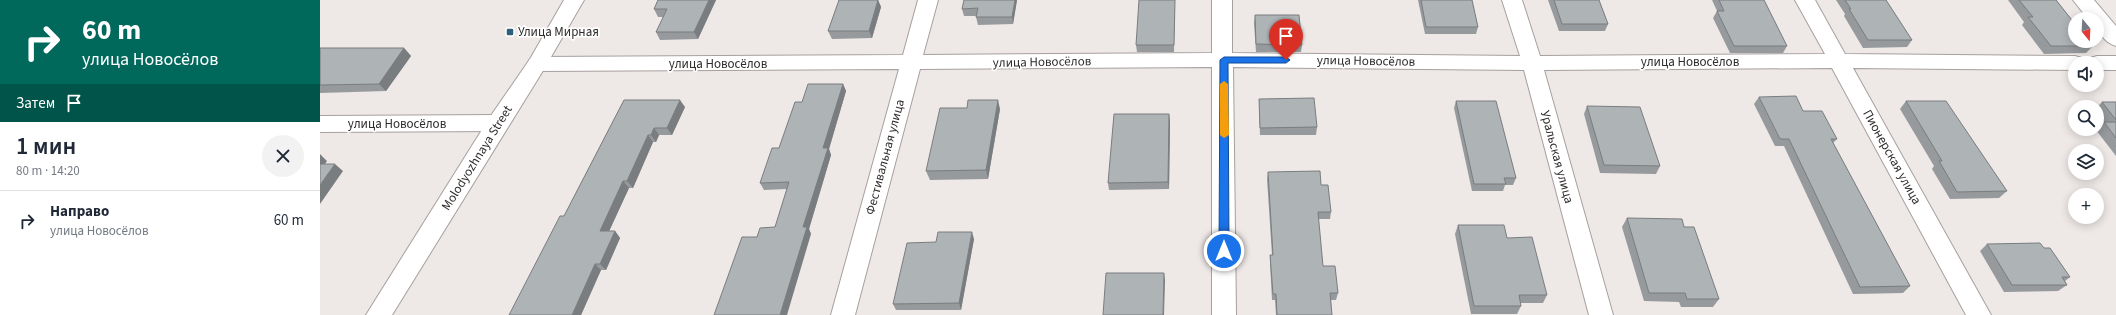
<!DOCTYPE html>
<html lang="ru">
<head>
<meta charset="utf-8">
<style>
	:root { --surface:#fff; --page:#f2f2f3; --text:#1f2937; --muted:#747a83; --line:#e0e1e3 }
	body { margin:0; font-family:"Source Sans 3",sans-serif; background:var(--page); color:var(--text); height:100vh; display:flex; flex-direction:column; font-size:15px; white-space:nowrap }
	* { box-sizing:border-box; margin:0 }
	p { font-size:13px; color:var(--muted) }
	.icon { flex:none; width:22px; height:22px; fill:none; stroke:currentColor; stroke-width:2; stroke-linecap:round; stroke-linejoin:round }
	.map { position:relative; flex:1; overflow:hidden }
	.drawer { display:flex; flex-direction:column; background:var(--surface); width:320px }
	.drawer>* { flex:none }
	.banner { background:#00695c; color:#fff; overflow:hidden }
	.needle { width:26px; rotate:162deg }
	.controls { position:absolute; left:1748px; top:12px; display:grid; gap:8px }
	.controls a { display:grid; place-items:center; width:36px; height:36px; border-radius:50%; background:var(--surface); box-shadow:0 2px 10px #0003; font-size:20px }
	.pin { position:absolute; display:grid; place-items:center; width:34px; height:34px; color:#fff; margin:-41px -17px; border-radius:50% 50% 50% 0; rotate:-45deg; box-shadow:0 0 4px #0007 }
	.pin .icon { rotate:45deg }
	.me { position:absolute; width:44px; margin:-22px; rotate:0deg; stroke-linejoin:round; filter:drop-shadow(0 0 3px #0008) }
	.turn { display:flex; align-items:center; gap:14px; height:84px; padding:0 16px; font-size:18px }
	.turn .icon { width:52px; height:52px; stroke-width:2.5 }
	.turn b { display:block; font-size:28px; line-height:34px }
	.then { display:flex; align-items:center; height:38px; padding:0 16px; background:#0003; gap:8px; font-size:15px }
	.round { display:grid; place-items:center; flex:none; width:42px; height:42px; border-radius:21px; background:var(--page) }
	.head { display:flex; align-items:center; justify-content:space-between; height:68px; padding:0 16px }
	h1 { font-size:24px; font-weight:600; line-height:30px }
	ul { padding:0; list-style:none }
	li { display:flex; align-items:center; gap:12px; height:60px; padding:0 16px; border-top:1px solid var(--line) }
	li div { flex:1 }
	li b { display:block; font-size:15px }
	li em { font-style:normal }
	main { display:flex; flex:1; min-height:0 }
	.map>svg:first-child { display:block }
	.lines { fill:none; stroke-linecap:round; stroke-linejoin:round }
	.minor-casing { stroke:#a6a09e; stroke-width:2 }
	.tertiary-casing { stroke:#a6a09e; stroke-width:2 }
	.minor { fill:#fff; fill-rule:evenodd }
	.tertiary { fill:#fff; fill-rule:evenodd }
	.wall { fill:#969a9d }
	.shaded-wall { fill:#7a7d7f }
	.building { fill:#aeb3b6; stroke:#7a7d7f }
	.route { fill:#1a73e8; stroke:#114b97 }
	.slow { fill:#f59e0b }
	.poi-dot { fill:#2d607d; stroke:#fff; stroke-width:1.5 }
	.labels { text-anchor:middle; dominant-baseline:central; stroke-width:3.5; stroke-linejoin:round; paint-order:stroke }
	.poi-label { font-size:13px; fill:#2f2d2c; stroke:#fff; text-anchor:start }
	.street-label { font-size:13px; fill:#2f2d2c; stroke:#fff }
</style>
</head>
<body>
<main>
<section class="drawer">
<div class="banner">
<div class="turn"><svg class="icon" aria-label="right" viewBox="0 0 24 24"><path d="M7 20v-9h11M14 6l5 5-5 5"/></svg><div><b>60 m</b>улица Новосёлов</div></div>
<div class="then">Затем<svg class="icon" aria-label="arrive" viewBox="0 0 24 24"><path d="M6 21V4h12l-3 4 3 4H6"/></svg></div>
</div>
<div class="head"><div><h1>1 мин</h1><p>80 m · 14:20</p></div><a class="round"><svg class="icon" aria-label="close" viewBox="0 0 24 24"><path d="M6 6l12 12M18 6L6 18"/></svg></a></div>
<ul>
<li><svg class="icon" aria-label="right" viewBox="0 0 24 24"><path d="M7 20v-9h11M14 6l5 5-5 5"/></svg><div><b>Направо</b><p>улица Новосёлов</p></div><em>60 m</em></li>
</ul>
</section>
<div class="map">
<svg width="1796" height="315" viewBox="0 0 1796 315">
	<rect width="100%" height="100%" fill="#eee8e6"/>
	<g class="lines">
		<defs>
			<path id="minor" d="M598 0H618L603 55 892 53V0H912V53L1200 56 1182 0H1202L1220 56 1505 54 1475 0H1495L1525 54 1755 56 1762 58 1765 63H1755V70L1533 68 1671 315H1646L1512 68 1224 70 1293 315H1269L1204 70 913 67 916 315H892V67L600 69 535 315H511L579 69 217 71 210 69 207 64 210 59 217 57 583 55Z
				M1753 0H1774L1796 26V46C1783 42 1777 31 1777 19H1768Z
				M1777 56H1796V70H1777V63H1767L1770 58Z
				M178 115 186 117 189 123 186 129 178 131 0 132V116Z"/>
			<path id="tertiary" d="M244 0H264L224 69 72 315H46L170 117 210 59Z"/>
		</defs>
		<use href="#minor" class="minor-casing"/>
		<use href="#tertiary" class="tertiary-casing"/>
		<use href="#minor" class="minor"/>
		<use href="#tertiary" class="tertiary"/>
	</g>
	<path class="wall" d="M338 0H396L378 39 340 40 336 32 344 17H338L334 9Z
		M519 0H558L561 7 552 38 512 39 508 31Z
		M644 0H697L693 24 658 25 656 17V16H644L642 9Z
		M855 0 854 52H817L816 45Z
		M1098 0H1152L1158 27 1156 34H1105Z
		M1228 0H1279L1288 24 1285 31H1239Z
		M1392 0H1444L1467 46 1463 53H1410L1393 18 1397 11Z
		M1516 0H1566L1592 40 1587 47 1543 48 1524 16 1525 14Z
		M1688 0H1736L1773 46 1766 53 1724 54 1702 25 1704 22Z
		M935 15 982 45 981 52H936L934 23Z
		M0 48H84L91 56 66 91 0 93Z
		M523 84 526 91 509 149 511 155 489 229 491 234 437 237 455 227 467 189 444 190 440 183 459 148 482 102Z
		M1439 97 1483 111 1517 139 1513 143 1590 286 1583 293 1533 294 1464 146H1455L1434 104Z
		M939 99 997 127 996 135H940L939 106Z
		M304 100 365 107 352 135H339L336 142H333L313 188H309L289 231H295L300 238 286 270H281L261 315 244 216Z
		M1136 101 1196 178 1193 185H1185L1183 191H1152L1134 108Z
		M1586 101 1687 191 1679 198 1630 199 1612 169 1614 166 1580 109Z
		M1782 102H1796V156L1776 130 1777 129V128L1784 122 1777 113V107Z
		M1267 106 1340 166 1336 174 1280 173 1264 114Z
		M680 109 668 179 610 180 606 171Z
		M849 114 850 122 849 189 789 190 788 183Z
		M948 172 1001 185 1011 212 1010 219H998L1003 266 1018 293 1016 300H1011L1012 315H956L955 300H952L950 262V255H952L947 179Z
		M1307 218 1364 227 1399 299 1393 307H1361L1359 302 1324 301 1302 227Z
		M1138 225 1187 238 1227 295 1223 303H1200L1201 306 1197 314H1151L1135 234Z
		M654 239 641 310H576L573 304 616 242Z
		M1667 244 1750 277 1745 281 1747 285 1738 291 1684 292 1660 251Z"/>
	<path class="shaded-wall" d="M389 0H396L378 39 374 32Z
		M558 0 561 7 552 38 549 31Z
		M695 0H697L693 24 692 17Z
		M84 48 91 56 66 91 59 84Z
		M523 84 526 91 509 149 511 155 489 229 491 234 467 315H460L503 148Z
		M360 100 365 107 352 135 347 128Z
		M678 100 680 109 668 179 666 170Z
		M849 114 850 122 849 189 848 182Z
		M334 128 339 135 336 142 331 135Z
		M328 135 333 142 313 188 307 181Z
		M0 154 7 161 0 171Z
		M15 164 23 171 0 204V185Z
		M303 181 309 188 286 238 280 231Z
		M295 231 300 238 286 270 280 264Z
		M652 232 654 239 641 310 639 303Z
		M275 264 281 270 261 315H252Z
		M844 273 845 280 844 315H843Z"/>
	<path class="building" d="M338 0H389L374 32H336L347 9H334Z
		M519 0H558L549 31H508Z
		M644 0H695L692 17H656L658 8 642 9Z
		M819 0H855L854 45H816Z
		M1101 0H1152L1158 27H1106Z
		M1234 0H1279L1288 24H1242Z
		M1399 0H1444L1467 46H1414L1397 11H1404Z
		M1525 0H1566L1592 40H1548L1529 9H1531Z
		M1699 0H1736L1755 24V41H1769L1773 46H1731L1708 17H1713Z
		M935 15H979L982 45 936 44Z
		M0 48H84L59 84 0 85Z
		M488 84H523L503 148H508L483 227H487L460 315H394L422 237H437L440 228 455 227 469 182 440 183 452 148H459L475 102H482Z
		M1476 96 1483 111H1502L1517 139H1511L1590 286 1540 287 1469 139H1460L1439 97Z
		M994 98 997 127 940 128 939 99Z
		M304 100H360L347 128H334L331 135H328L307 181H303L280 231H295L280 264H275L252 315H189L240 216H244Z
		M648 100H678L666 170 606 171 620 108H647Z
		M1136 101H1176L1196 178H1184L1186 184H1154Z
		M1586 101H1626L1687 191 1637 192 1619 161H1622Z
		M1782 102H1796V120Z
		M1267 106 1320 107 1340 166 1284 165Z
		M794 114H849L848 182 788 183Z
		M1784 122H1796V138Z
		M0 164H15L0 185Z
		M1000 171 1001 185H1008L1011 212H998L1003 266H1015L1018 293H1010L1012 315H957L956 294H953L950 255H953L948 172Z
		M1307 218 1362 219 1364 227H1374L1399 299H1367L1365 293H1329Z
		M1138 225H1184L1187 238 1212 237 1227 295H1199L1201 306H1154Z
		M618 232H652L639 303 573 304 587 243 616 242Z
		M1720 243 1724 248H1730L1750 277H1742L1747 285H1692L1667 244Z
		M786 273H844L843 315H783Z"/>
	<path class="route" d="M904 57H966L970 60 966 63H908L909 251 904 255 899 251 900 60Z"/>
	<path class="slow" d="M904 81 908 84 909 135 904 138 900 135V84Z"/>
	<rect class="poi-dot" x="186" y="28" width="8" height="8" rx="2"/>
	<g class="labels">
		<g class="poi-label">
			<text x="198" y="32">Улица Мирная</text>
		</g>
		<g class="street-label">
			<text transform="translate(1046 61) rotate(1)">улица Новосёлов</text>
			<text transform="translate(722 62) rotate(-1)">улица Новосёлов</text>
			<text x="1370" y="62">улица Новосёлов</text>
			<text x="398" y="64">улица Новосёлов</text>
			<text x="77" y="124">улица Новосёлов</text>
			<text transform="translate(565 157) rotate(-75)">Фестивальная улица</text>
			<text transform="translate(1237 157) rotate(75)">Уральская улица</text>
			<text transform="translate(1572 157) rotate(61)">Пионерская улица</text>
			<text transform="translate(157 158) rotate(-58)">Molodyozhnaya Street</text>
		</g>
	</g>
</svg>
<div class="controls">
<a><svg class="needle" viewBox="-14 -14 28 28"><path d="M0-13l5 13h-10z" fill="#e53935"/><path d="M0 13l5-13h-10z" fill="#747a83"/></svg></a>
<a><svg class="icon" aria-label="sound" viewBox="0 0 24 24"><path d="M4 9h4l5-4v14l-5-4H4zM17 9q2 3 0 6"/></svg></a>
<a><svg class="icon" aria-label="search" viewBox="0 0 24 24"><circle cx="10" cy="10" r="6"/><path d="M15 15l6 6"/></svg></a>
<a><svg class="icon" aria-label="layers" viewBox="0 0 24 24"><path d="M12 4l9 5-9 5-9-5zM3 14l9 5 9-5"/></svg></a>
<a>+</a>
</div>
<div class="pin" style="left:966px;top:60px;background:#d93025"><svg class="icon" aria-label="arrive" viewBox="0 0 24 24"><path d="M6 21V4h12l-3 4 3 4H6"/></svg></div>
<svg class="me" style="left:904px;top:251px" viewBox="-20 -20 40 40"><circle r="17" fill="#1a73e8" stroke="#fff" stroke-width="3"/><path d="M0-11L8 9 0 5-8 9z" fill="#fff"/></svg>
</div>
</main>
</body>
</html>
